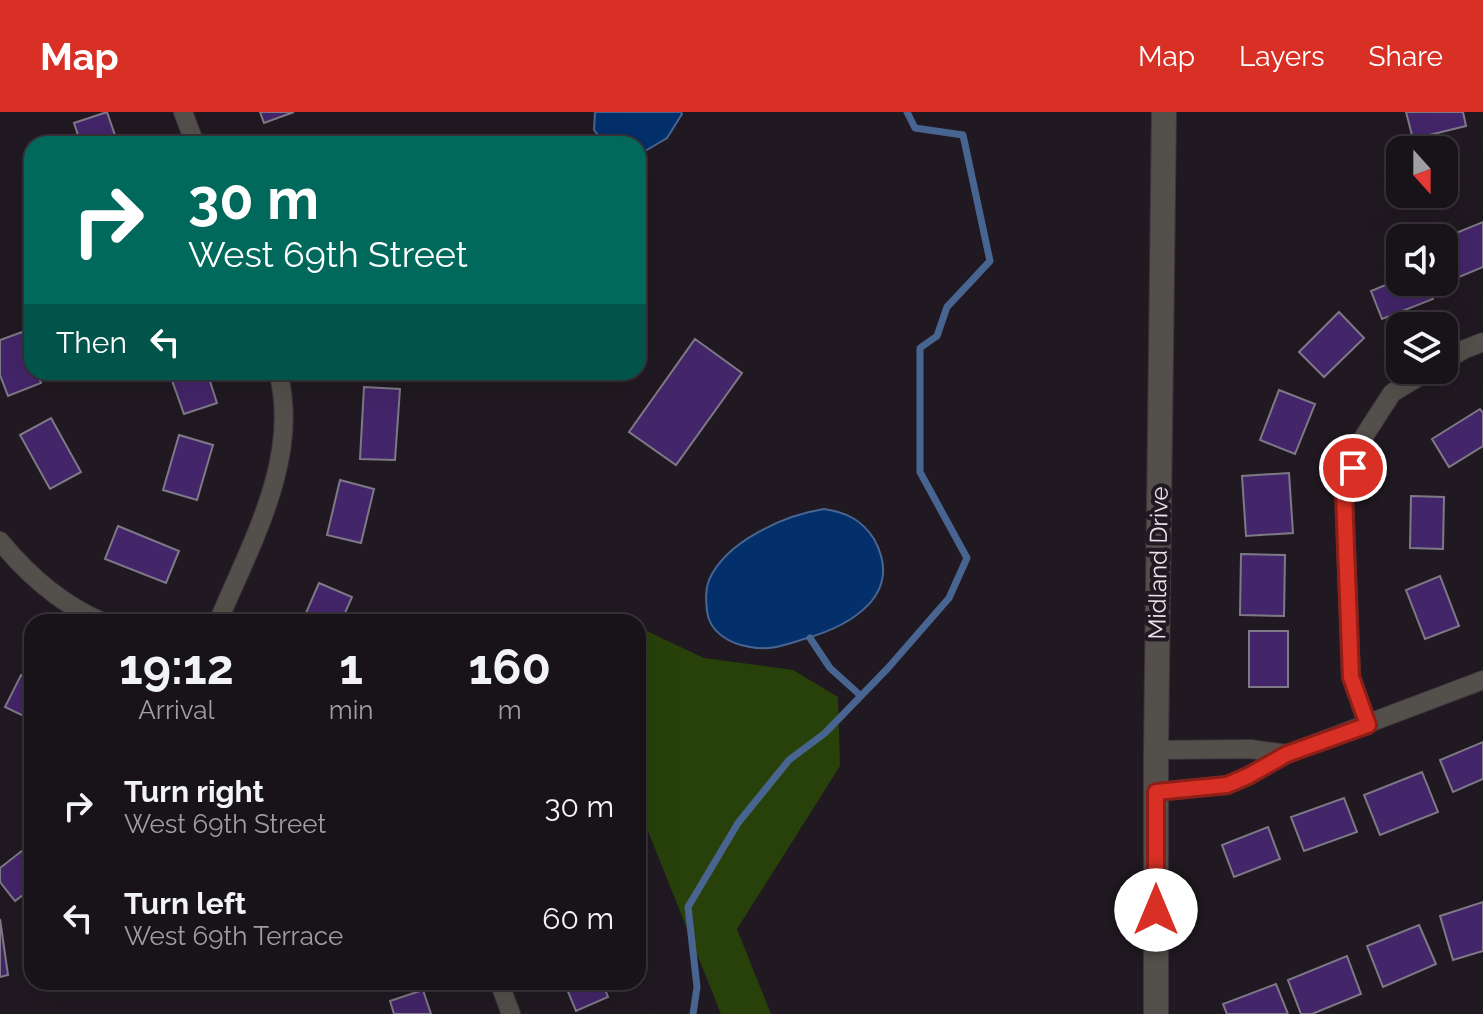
<!DOCTYPE html>
<html lang="en">
<head>
<meta charset="utf-8">
<style>
	:root { --surface:#181319; --page:#211c22; --text:#f1f3f6; --muted:#9f9ea2; --line:#363238; --accent:#d93025 }
	body { margin:0; font-family:Raleway,sans-serif; background:var(--page); color:var(--text); height:100vh; display:flex; flex-direction:column; font-size:30px; white-space:nowrap }
	* { box-sizing:border-box; margin:0 }
	p { font-size:26px; color:var(--muted) }
	.icon { flex:none; width:44px; height:44px; fill:none; stroke:currentColor; stroke-width:2; stroke-linecap:round; stroke-linejoin:round }
	.map { position:relative; flex:1; overflow:hidden }
	.panel { position:absolute; left:24px; top:502px; width:622px; height:376px; display:flex; flex-direction:column; background:var(--surface); border-radius:24px; box-shadow:0 8px 32px #0002,0 0 0 2px var(--line) }
	.panel>* { flex:none }
	.top-card { position:absolute; left:24px; top:24px; width:622px; height:244px; border-radius:24px; box-shadow:0 8px 32px #0002,0 0 0 2px var(--line); background:#00695c; color:#fff; overflow:hidden }
	.needle { width:52px; rotate:159deg }
	.buttons { position:absolute; left:1386px; top:24px; display:grid; gap:16px }
	.buttons a { display:grid; place-items:center; width:72px; height:72px; border-radius:16px; background:var(--surface); box-shadow:0 8px 32px #0002,0 0 0 2px var(--line); font-size:40px }
	.pin { position:absolute; display:grid; place-items:center; width:68px; height:68px; color:#fff; margin:-34px; border:4px solid #fff; border-radius:50%; box-shadow:0 2px 8px #0007 }
	.me { position:absolute; width:88px; margin:-44px; rotate:0deg; stroke-linejoin:round; filter:drop-shadow(0 0 6px #0008) }
	.turn { display:flex; align-items:center; gap:28px; height:168px; padding:0 32px; font-size:36px }
	.turn .icon { width:104px; height:104px; stroke-width:2.5 }
	.turn b { display:block; font-size:56px; line-height:68px }
	.then { display:flex; align-items:center; height:76px; padding:0 32px; background:#0003; gap:16px; font-size:30px }
	.eta { display:flex; justify-content:space-evenly; align-items:center; height:136px; text-align:center }
	.eta b { font-size:48px; font-weight:700; line-height:56px }
	ul { padding:0; list-style:none }
	li { display:flex; align-items:center; gap:24px; height:112px; padding:0 32px }
	li div { flex:1 }
	li b { display:block; font-size:30px }
	li em { font-style:normal }
	header { display:flex; align-items:center; gap:48px; box-sizing:border-box; height:112px; padding:0 40px; background:var(--accent); color:#fff }
	header strong { font-size:38px }
	nav { display:flex; gap:44px; margin-inline-start:auto; font-size:28px }
	.map>svg:first-child { display:block }
	.green { fill:#28410b }
	.water { fill:#032f6b; stroke:#486591; stroke-width:2 }
	.lines { fill:none; stroke-linecap:round; stroke-linejoin:round }
	.stream { stroke:#486591; stroke-width:7 }
	.building { fill:#432569; stroke:#7e7986; stroke-width:2 }
	.minor-casing { stroke:#3c353d; stroke-width:20 }
	.tertiary-casing { stroke:#3c353d; stroke-width:26 }
	.minor { stroke:#53504b; stroke-width:18 }
	.tertiary { stroke:#53504b; stroke-width:24 }
	.route-casing { stroke:#8d1f18; stroke-width:20 }
	.route { stroke:#d93025; stroke-width:14 }
	.labels { text-anchor:middle; dominant-baseline:central; stroke-width:8; stroke-linejoin:round; paint-order:stroke }
	.street-label { font-size:24px; fill:#e9e3e9; stroke:#201921 }
</style>
</head>
<body>
<header>
<strong>Map</strong>
<nav><a>Map</a><a>Layers</a><a>Share</a></nav>
</header>
<div class="map">
<svg width="1483" height="902" viewBox="0 0 1483 902">
	<rect width="100%" height="100%" fill="#201921"/>
	<path class="green" d="M638 515 704 546 793 558 838 585 840 654 737 817 771 902H721L638 694Z"/>
	<path class="water" d="M595 0H681L682 2 667 26 640 42 638 32H605L594 18Z
		M824 397C846 400 862 408 874 427 905 483 850 514 804 527 785 533 769 539 750 535 730 532 709 520 707 499 706 488 705 478 709 468 726 429 785 403 824 397Z"/>
	<g class="lines">
		<path class="stream" d="M810 526 830 556 861 584
			M693 902 697 875 688 795 738 711 789 648 825 621 888 556 949 486 967 446 920 360V236L937 224 947 195 990 149 963 23 915 16 907 0"/>
	</g>
	<path class="building" d="M107 0 118 32H81L74 11Z
		M260 0H294L264 11Z
		M1406 0H1463L1466 14 1413 27Z
		M1483 110V155L1452 168 1444 149V126Z
		M1400 167V170H1427L1433 187 1382 207 1371 179Z
		M1339 200 1364 226 1324 265 1299 240Z
		M22 220 32 247V260H37L41 271 8 284 0 263V228Z
		M695 227 742 261 676 353 629 320Z
		M169 260H207L217 291 184 302Z
		M364 275 400 277 395 348 360 347Z
		M1279 278 1315 292 1295 342 1260 328Z
		M1480 297 1483 301V334L1449 355 1432 327Z
		M51 306 81 360 50 377 20 323Z
		M179 323 213 333 197 388 163 378Z
		M1289 361 1293 421 1246 424 1242 364Z
		M340 368 374 377 361 431 327 423Z
		M1411 384 1444 385 1443 437 1410 436Z
		M118 414 179 439 166 471 105 447Z
		M1241 442 1285 443 1284 504 1240 503Z
		M1440 464 1459 514 1425 527 1406 478Z
		M319 471 352 485 341 510H302Z
		M1249 519H1288V575H1249Z
		M21 563 32 569V608L5 595Z
		M1483 630V667L1453 680 1440 648Z
		M1422 660 1438 700 1380 723 1364 683Z
		M1344 686 1357 720 1304 739 1291 705Z
		M1268 715 1280 747 1234 765 1222 733Z
		M32 731V776L15 789 0 770V756Z
		M1483 790V839L1453 848 1440 804Z
		M0 807 8 863 0 865Z
		M1419 813 1436 852 1383 875 1367 834Z
		M1347 844 1361 882 1312 902H1301L1288 868Z
		M564 870H602L608 885 576 899Z
		M1276 872 1288 902H1227L1223 892Z
		M423 878 431 902H394L390 889Z"/>
	<g class="lines">
		<defs>
			<path id="minor" d="M183 0 195 32
				M1444 249 1465 237 1483 230
				M0 429C28 463 62 493 103 510
				M218 510C250 433 301 346 278 260
				M1368 613 1351 565 1344 382 1361 329 1392 281 1430 258
				M1156 638 1250 637 1287 642
				M1156 680 1227 673 1248 664 1287 642 1483 568
				M499 870 511 902"/>
			<path id="tertiary" d="M1156 902V638L1164 0"/>
		</defs>
		<use href="#minor" class="minor-casing"/>
		<use href="#tertiary" class="tertiary-casing"/>
		<use href="#minor" class="minor"/>
		<use href="#tertiary" class="tertiary"/>
	</g>
	<g class="lines">
		<defs>
			<path id="route" d="M1156 798V680L1227 673 1248 664 1287 642 1368 613 1351 565 1344 382 1353 356"/>
		</defs>
		<use href="#route" class="route-casing"/>
		<use href="#route" class="route"/>
	</g>
	<g class="labels">
		<g class="street-label">
			<text transform="translate(1158 451) rotate(-89)">Midland Drive</text>
		</g>
	</g>
</svg>
<div class="buttons">
<a><svg class="needle" viewBox="-14 -14 28 28"><path d="M0-13l5 13h-10z" fill="#e53935"/><path d="M0 13l5-13h-10z" fill="#9f9ea2"/></svg></a>
<a><svg class="icon" aria-label="sound" viewBox="0 0 24 24"><path d="M4 9h4l5-4v14l-5-4H4zM17 9q2 3 0 6"/></svg></a>
<a><svg class="icon" aria-label="layers" viewBox="0 0 24 24"><path d="M12 4l9 5-9 5-9-5zM3 14l9 5 9-5"/></svg></a>
</div>
<div class="pin" style="left:1353px;top:356px;background:#d93025"><svg class="icon" aria-label="arrive" viewBox="0 0 24 24"><path d="M6 21V4h12l-3 4 3 4H6"/></svg></div>
<svg class="me" style="left:1156px;top:798px" viewBox="-20 -20 40 40"><circle r="19" fill="#fff"/><path d="M0-13L10 11 0 6-10 11z" fill="#d93025"/></svg>
<div class="top-card">
<div class="turn"><svg class="icon" aria-label="right" viewBox="0 0 24 24"><path d="M7 20v-9h11M14 6l5 5-5 5"/></svg><div><b>30 m</b>West 69th Street</div></div>
<div class="then">Then<svg class="icon" aria-label="left" viewBox="0 0 24 24"><path d="M17 20v-9H6M10 6l-5 5 5 5"/></svg></div>
</div>
<section class="panel">
<div class="eta">
<div><b>19:12</b><p>Arrival</p></div>
<div><b>1</b><p>min</p></div>
<div><b>160</b><p>m</p></div>
</div>
<ul>
<li><svg class="icon" aria-label="right" viewBox="0 0 24 24"><path d="M7 20v-9h11M14 6l5 5-5 5"/></svg><div><b>Turn right</b><p>West 69th Street</p></div><em>30 m</em></li>
<li><svg class="icon" aria-label="left" viewBox="0 0 24 24"><path d="M17 20v-9H6M10 6l-5 5 5 5"/></svg><div><b>Turn left</b><p>West 69th Terrace</p></div><em>60 m</em></li>
</ul>
</section>
</div>
</body>
</html>
